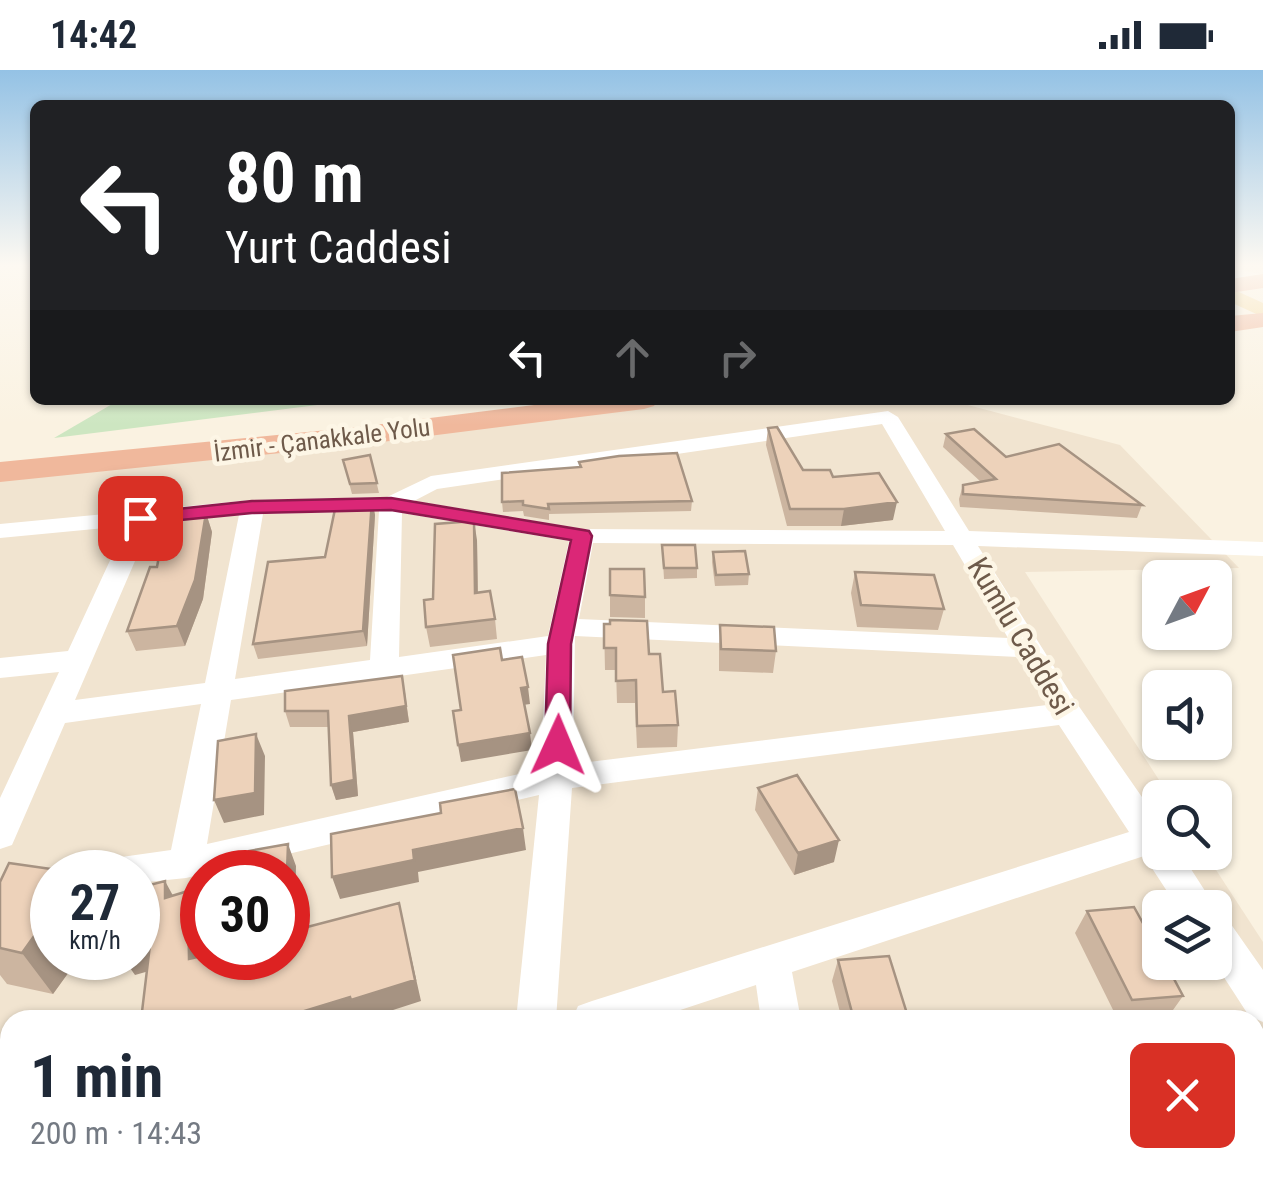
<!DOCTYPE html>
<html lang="en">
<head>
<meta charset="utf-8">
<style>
	:root { --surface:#fff; --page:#f6f6f7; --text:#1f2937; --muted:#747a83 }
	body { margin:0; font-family:"Roboto Condensed",sans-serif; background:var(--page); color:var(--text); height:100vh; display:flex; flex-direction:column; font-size:38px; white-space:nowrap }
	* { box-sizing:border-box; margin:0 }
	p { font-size:32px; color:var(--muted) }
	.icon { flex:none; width:55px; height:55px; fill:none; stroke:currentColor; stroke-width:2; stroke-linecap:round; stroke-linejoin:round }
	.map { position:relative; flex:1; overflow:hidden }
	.sheet { position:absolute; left:0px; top:940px; width:1265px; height:192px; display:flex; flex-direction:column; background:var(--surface); border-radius:30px 30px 0 0; box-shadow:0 2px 8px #0004 }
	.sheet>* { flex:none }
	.hud { position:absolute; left:30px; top:30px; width:1205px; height:305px; border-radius:15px; box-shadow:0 2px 8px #0004; background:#202124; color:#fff; overflow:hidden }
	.needle { width:65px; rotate:49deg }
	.buttons { position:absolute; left:1142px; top:490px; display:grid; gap:20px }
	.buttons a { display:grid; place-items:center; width:90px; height:90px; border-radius:15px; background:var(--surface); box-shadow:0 2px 8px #0004; font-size:50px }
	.speed { position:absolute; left:30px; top:780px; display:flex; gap:20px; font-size:50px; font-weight:700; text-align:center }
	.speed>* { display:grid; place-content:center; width:130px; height:130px; border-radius:50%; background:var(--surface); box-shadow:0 2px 8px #0004; line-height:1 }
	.speed small { font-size:25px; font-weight:400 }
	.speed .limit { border:15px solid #d22; background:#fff; color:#111 }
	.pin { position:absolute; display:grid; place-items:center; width:85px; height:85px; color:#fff; margin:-42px; border-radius:20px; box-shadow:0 5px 15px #0006 }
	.me { position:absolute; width:110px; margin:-55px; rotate:1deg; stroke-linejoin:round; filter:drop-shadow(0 0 8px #0008) }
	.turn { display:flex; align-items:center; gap:35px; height:210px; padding:0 30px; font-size:45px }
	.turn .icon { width:130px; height:130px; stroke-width:2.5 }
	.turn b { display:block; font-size:70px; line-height:85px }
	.lanes { display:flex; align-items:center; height:95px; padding:0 30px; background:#0003; justify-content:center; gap:50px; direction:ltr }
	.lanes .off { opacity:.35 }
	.round { display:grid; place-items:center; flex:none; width:105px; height:105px; border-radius:15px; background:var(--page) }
	.summary { display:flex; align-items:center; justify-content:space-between; height:170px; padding:0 30px }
	h1 { font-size:60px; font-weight:700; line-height:75px }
	.status { display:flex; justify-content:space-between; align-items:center; height:70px; padding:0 50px; background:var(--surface); direction:ltr }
	.status svg { height:28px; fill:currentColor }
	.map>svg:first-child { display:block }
	.residential { fill:#f1e4d0; fill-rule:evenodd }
	.green { fill:#cde6c1 }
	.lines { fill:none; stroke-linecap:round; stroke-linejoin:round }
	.minor { fill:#fff; fill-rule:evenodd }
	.major { fill:#f4da9d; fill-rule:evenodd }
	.highway { fill:#f0b89c; fill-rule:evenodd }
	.wall { fill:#ccb5a0 }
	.shaded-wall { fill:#a69382 }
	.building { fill:#edd2ba; stroke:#a69382; stroke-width:2.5 }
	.route { fill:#db2777; stroke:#8e194d; stroke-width:2.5 }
	.labels { text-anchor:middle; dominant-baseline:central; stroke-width:9; stroke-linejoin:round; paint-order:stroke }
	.far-street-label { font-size:25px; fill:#6e5a4a; stroke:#fdf6e6 }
	.street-label { font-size:30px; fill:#6e5a4a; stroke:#fdf6e6 }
</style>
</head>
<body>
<div class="status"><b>14:42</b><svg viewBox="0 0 49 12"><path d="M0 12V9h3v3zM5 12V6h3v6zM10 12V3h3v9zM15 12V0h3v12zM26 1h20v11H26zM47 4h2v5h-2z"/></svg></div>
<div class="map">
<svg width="1263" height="1131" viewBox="0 0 1263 1131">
	<rect width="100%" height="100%" fill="#faf2e1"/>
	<path class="residential" d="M697 330H949L1120 375 1239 498 1025 502 1170 727 1160 728V782L1205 783 1263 872V1131H0V405ZM52 802H138V888H52ZM202 802H288V888H202ZM1160 838H1215V892H1160ZM10 950H1255V1122H10Z"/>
	<path class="green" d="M119 330H357L54 368Z"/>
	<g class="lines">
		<path class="minor" d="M1230 197 1263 205V215L1230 207Z
			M888 341 898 347 969 461 1263 472V486L978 476 1078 635 1160 753V782H1180L1216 838 1215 841V838H1178L1144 786 792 902 801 950H761L756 915 650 950H572L578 936 592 931 1129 762 1059 655 572 718 556 950H516L539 725 186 808 138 813V802H81L86 792 171 780 201 634 65 653 12 775 0 779V728L59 602 0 608V588L68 581 126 456 0 468V454L252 430 387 427 431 406ZM882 354 945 461 582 459 414 431 437 419ZM379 441 370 590 235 609 263 444ZM402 443 569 471 548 566 399 587ZM239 445 205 613 75 630 151 454ZM593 473 953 475 1008 568 579 549ZM575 566 1019 587 1047 635 573 694ZM546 585 541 699 207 774 231 630Z
			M1215 845 1228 850 1263 900V952L1249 946 1214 892Z
			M0 1090H10V1122H29L26 1129 0 1131Z
			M79 1122H125L123 1131H77Z
			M790 1122H836L837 1131H791Z"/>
		<path class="major" d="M1230 218 1263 233V247L1230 232Z"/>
		<path class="highway" d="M1263 204V218L1230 223V209Z
			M1263 243V257L1230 262V246Z
			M574 330H658L654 336 644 339 358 375 0 412V392L358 357Z"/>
	</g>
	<path class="wall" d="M768 358 803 400 833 407 893 450 841 456H787L766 375Z
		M946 364 1006 387 1142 435 1137 448 960 437 959 429 963 415 981 412 943 377Z
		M370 385 379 423 352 424 343 390Z
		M579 392 692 431 691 441 549 444V450L524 446 523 441 503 442 502 432 580 397Z
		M372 430 375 445 367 576 258 589 253 574 325 487 357 438Z
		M206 443 212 462 203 529 185 576 136 581 127 561 157 497Z
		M477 470 478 522 495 549 497 569 430 577 426 557 433 529Z
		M662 475 697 498V508L664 509Z
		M713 482 749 504 748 515 715 516 712 492Z
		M855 502 944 539 938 560 857 557 851 523Z
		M610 525 645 527V548L610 547Z
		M604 554 649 584 678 655 677 677 637 678 635 633H617L616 600H605Z
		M720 555 776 581 773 603 719 601V577Z
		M405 622 409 652 353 662 358 726 336 730 331 715 329 657H290L285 641Z
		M758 718 834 792 794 805 755 740Z
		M0 812 52 888H79L53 924 7 914 0 905Z
		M1087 841 1183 926 1168 947 1118 950 1075 863Z
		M838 890 909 950H842L832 911Z
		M892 1122H991L957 1131H896Z"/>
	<path class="shaded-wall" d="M372 430 375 445 367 576 363 561Z
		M897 432 893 450 841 456 844 439Z
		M206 443 212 462 203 529 185 576 177 556Z
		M474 451 477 470 478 542 475 523Z
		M402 606 409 652 353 662 358 726 336 730 331 715 349 646Z
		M528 617 530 634 523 635 521 618Z
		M530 663 532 680 461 692 458 675Z
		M256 664 265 686 264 745 224 753 214 730Z
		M523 758 526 780 418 802 419 812 340 829 332 807 413 780Z
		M839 770 834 792 794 805 798 783Z
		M288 774 296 796 294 885 288 870Z
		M165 811 177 833 165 828Z
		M188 821 199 843 201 910 189 889Z
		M399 833 421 931 362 950H358L357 948 351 950H275Z
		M52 841V888H79L53 924 22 883Z
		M150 875 163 897 135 905 123 888H138V879Z
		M313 1122H320L324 1131H313Z
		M929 1122H991L957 1131H908L910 1127Z"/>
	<path class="building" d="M777 357 803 400H830L833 407 879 403 897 432 844 439H790L768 358Z
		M974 359 1006 387 1059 374 1142 435 963 424V415L996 409 946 364Z
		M677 383 692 431 548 434 549 439 523 435V431L502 432V403L581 397 579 392 619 386Z
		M370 385 377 413 350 414 343 390Z
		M372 430 363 561 253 574 268 492 325 487 335 439 357 438 355 431Z
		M206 443 195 510 177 556 127 561 150 497H157L166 448Z
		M474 451 475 523 490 521 495 549 426 557 424 530 433 529 435 454Z
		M662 475H695L697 498H664Z
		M745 481 749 504 716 505 713 482Z
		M610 499H644L645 527 610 525Z
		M855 502 934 505 944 539 861 535Z
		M610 550 647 551 649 584H660L663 622 675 621 678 655 637 656 636 610 616 611V578H604V554H610Z
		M720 555 774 557 776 581 721 579Z
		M500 578 502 590 522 587 528 617 521 618 530 663 458 675 453 641 461 640 453 585Z
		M402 606 406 636 349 646 354 710 331 715 328 641H285V621Z
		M256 664 255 723 214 730 218 671Z
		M797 705 839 770 798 783 758 718Z
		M515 719 523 758 413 780 414 790 332 807 331 764 441 743 440 733Z
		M288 774 287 802H247L249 781Z
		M9 793 72 802H52V841L22 883 0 878V812Z
		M165 811V828L188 821 189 889 202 886V888H288V862L399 833 415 910 351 930 350 927 275 950H141L150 875 138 879V818Z
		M1134 837 1160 884V892H1165L1183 926 1132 930 1087 841Z
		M889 886 909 950H854L838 890Z
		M264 1122H313V1131H232Z
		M485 1122H544L546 1131H487Z
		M908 1122H929L910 1127Z"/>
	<linearGradient id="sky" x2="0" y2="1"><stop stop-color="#94c2e5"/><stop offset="0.55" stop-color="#fdf9f2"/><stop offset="1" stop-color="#fdf9f2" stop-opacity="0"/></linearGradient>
	<rect width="1263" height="355" fill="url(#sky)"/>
	<path class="route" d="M391 428 589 461 592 466 571 574 570 675 567 682H548L545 675 548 574 571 470 391 440 252 443 140 454 131 448 140 443 252 431Z"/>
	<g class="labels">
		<g class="far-street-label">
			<text transform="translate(322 370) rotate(-7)">İzmir - Çanakkale Yolu</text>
		</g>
		<g class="street-label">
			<text transform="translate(1021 566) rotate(59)">Kumlu Caddesi</text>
		</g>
	</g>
</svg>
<div class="buttons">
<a><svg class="needle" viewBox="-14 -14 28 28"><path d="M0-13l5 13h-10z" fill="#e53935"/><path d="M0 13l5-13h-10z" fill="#747a83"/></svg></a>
<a><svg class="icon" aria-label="sound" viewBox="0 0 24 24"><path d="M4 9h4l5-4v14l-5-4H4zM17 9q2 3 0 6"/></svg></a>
<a><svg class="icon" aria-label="search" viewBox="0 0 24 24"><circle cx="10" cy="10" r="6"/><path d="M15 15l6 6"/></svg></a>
<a><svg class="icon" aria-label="layers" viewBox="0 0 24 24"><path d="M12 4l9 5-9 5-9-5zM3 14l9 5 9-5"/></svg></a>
</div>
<div class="speed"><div>27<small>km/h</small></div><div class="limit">30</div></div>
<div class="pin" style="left:140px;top:448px;background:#d93025"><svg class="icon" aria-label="arrive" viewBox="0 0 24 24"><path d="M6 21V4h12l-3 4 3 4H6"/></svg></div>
<svg class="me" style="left:558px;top:675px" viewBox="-20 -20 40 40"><path d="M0-17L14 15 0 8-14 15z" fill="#db2777" stroke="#fff" stroke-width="4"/></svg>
<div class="hud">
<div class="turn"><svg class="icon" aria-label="left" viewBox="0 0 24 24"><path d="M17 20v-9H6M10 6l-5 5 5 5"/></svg><div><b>80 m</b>Yurt Caddesi</div></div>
<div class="lanes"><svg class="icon" aria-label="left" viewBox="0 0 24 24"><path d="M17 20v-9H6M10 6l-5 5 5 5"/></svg><svg class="icon off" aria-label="ahead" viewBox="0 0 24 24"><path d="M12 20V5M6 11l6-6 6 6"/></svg><svg class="icon off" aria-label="right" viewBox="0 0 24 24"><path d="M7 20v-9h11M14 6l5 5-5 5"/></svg></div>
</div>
<section class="sheet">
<div class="summary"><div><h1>1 min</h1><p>200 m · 14:43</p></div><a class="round" style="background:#d93025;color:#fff"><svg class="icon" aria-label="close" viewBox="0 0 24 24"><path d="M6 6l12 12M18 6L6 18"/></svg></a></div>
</section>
</div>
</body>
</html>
